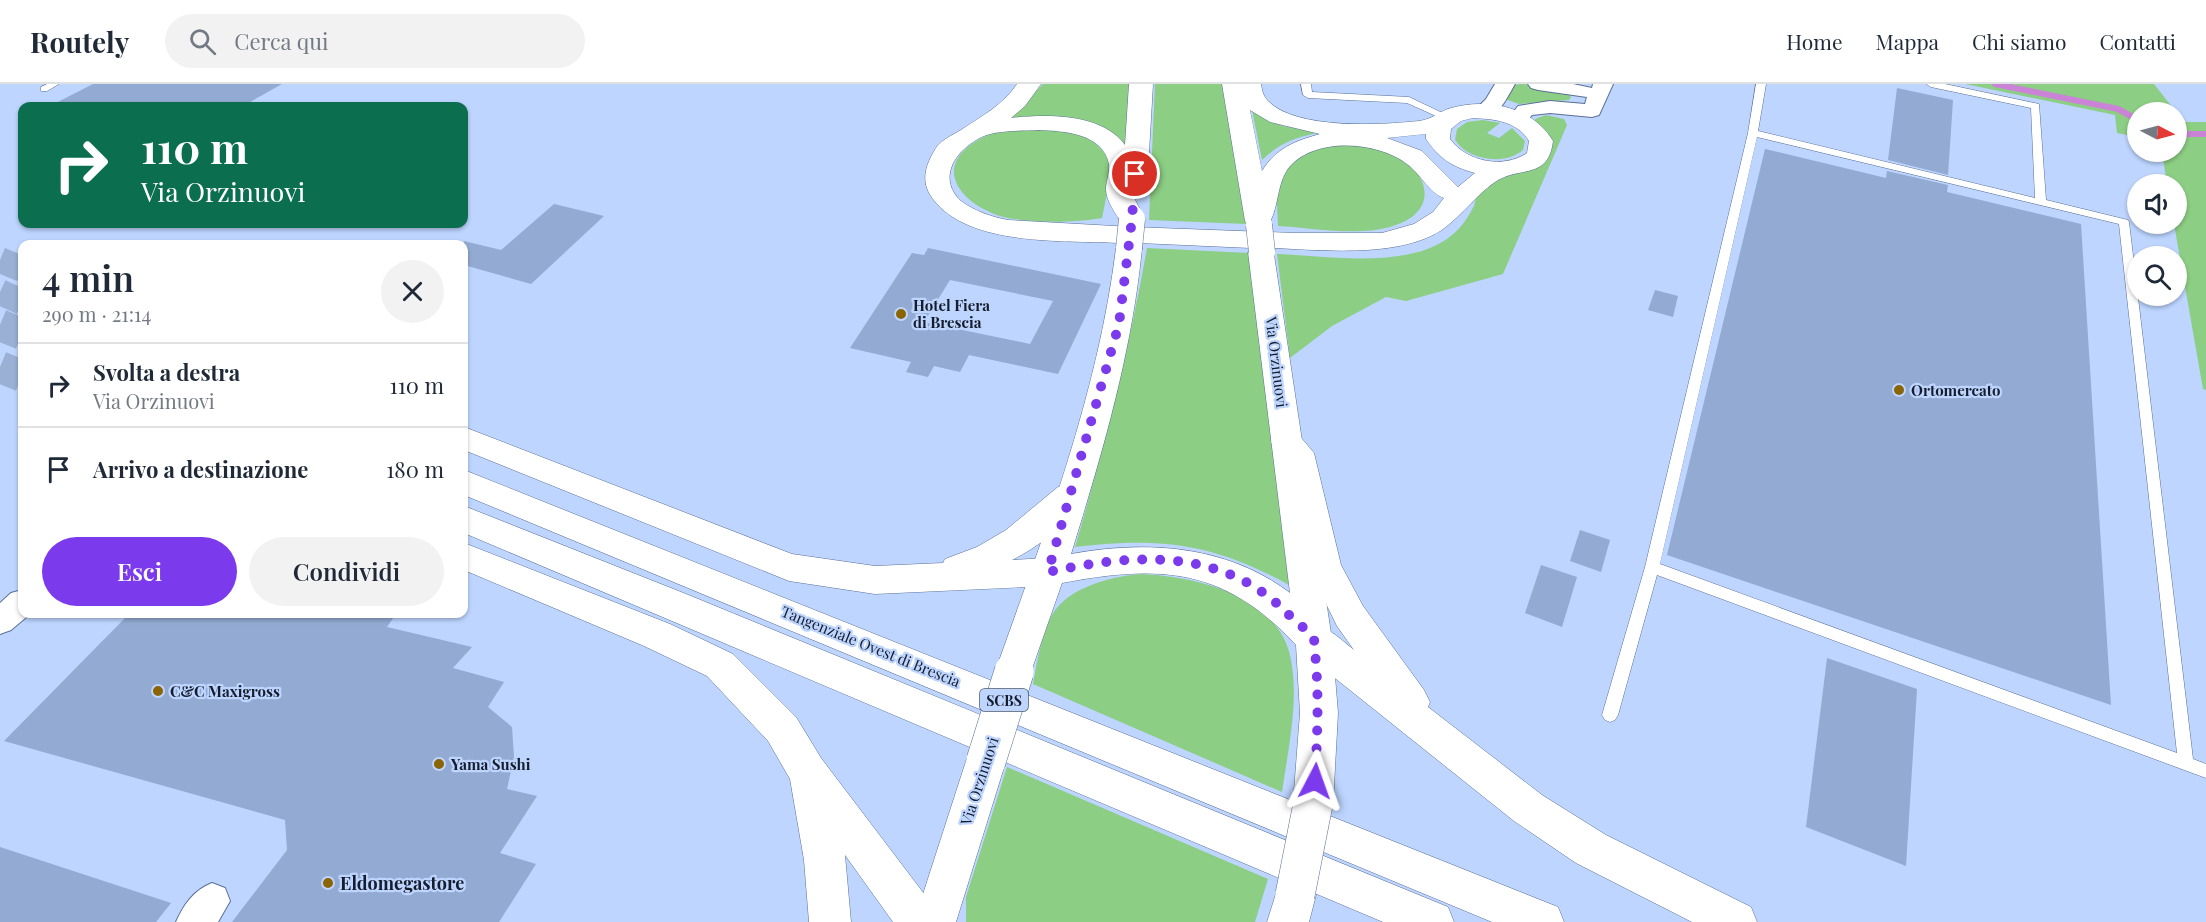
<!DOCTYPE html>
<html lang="it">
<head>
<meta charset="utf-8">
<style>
	:root { --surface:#fff; --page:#f2f2f3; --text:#1f2937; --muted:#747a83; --line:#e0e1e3; --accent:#7c3aed }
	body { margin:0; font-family:"Playfair Display",serif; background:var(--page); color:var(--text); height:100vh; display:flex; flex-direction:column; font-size:22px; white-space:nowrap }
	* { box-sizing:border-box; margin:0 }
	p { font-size:20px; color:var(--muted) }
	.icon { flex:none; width:33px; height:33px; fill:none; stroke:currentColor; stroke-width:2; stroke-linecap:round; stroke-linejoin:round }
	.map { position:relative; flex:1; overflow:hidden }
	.sheet { position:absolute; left:18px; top:156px; width:450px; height:378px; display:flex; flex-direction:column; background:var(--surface); border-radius:12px; box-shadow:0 2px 4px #0004 }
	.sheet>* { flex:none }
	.banner { position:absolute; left:18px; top:18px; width:450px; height:126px; border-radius:12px; box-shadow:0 2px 4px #0004; background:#0b6e4f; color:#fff; overflow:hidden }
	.needle { width:39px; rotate:96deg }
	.controls { position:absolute; left:2127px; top:18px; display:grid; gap:12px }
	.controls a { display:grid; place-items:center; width:60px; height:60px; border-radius:50%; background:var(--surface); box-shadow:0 2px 4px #0004; font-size:30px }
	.pin { position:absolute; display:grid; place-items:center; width:51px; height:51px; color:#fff; margin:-26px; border:3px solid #fff; border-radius:50%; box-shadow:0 2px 6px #0007 }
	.me { position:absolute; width:66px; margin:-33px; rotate:4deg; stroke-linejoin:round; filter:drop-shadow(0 0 4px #0008) }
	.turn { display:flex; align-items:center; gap:21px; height:126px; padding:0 24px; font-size:27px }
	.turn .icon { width:78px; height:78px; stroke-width:2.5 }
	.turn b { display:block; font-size:42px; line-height:51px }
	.round { display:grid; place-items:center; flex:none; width:63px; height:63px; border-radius:32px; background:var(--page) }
	.head { display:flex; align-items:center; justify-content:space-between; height:102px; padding:0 24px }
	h1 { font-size:36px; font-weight:600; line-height:45px }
	.button { display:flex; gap:12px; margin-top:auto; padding:12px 24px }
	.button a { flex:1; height:69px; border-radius:36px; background:var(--accent); color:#fff; font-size:24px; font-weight:600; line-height:69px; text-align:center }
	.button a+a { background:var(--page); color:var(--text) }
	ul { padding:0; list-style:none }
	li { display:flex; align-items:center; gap:18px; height:84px; padding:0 24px; border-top:2px solid var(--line) }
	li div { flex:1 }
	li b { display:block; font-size:22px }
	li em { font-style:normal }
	header { display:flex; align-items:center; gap:36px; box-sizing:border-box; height:84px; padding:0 30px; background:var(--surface); border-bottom:2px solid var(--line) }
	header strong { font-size:28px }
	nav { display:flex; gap:33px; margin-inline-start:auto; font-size:21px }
	.search { width:420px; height:54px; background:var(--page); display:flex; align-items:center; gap:15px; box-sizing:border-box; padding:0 21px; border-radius:33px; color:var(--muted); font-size:22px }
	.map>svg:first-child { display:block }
	.green { fill:#8cce83 }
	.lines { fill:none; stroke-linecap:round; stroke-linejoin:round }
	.stream { stroke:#ca83d7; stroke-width:6 }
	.building { fill:#93aad2; fill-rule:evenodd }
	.trunk-tunnel-far1 { stroke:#9bb0d5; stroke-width:26; stroke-dasharray:26 13; stroke-linecap:butt }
	.trunk-tunnel { stroke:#9bb0d5; stroke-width:32; stroke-dasharray:32 16; stroke-linecap:butt }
	.service-casing { stroke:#5a7095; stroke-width:1 }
	.minor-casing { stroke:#5a7095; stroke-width:2 }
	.primary-casing { stroke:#5a7095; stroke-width:1 }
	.trunk-casing { stroke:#5a7095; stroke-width:1 }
	.service { fill:#fff; fill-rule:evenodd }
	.minor { fill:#fff; fill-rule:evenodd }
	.primary { fill:#fff; fill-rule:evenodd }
	.trunk { fill:#fff; fill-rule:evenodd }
	.primary-bridge-far1-casing { stroke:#5a7095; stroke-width:27; stroke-linecap:butt }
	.primary-bridge-casing { stroke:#5a7095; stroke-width:40; stroke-linecap:butt }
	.primary-bridge-far1 { stroke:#fff; stroke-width:26 }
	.primary-bridge { stroke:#fff; stroke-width:39 }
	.route { stroke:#7c3aed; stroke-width:10; stroke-dasharray:0 18 }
	.poi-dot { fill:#8b6403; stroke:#bdd5ff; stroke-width:2 }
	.labels { text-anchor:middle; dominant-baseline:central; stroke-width:4.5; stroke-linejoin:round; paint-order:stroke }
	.shield { fill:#bdd5ff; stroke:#47546b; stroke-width:1.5 }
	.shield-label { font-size:14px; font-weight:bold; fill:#151d2c }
	.poi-label { font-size:15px; font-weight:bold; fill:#151d2c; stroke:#bdd5ff; text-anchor:start }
	.street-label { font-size:15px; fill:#151d2c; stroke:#bdd5ff }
	.near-poi-label { font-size:18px; font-weight:bold; fill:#151d2c; stroke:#bdd5ff; text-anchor:start }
</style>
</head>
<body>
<header>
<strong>Routely</strong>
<div class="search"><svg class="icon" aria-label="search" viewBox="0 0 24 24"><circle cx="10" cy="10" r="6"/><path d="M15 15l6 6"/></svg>Cerca qui</div>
<nav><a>Home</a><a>Mappa</a><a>Chi siamo</a><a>Contatti</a></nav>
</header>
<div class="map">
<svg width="2206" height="838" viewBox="0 0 2206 838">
	<rect width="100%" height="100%" fill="#bdd5ff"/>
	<path class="green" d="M1043 0H1130L1126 68 1114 54 1011 34Z
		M1155 0H1222L1246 140 1149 136Z
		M1521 0 1537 1 1569 10 1571 13 1569 16 1519 20 1505 15 1514 1Z
		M1965 0H2154L2176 28H2138L2137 53 2117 49 2115 31Z
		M1252 26 1283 42 1324 48C1298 52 1281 58 1262 76Z
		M2176 29 2185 38H2206V306L2203 305 2174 140H2176V100H2167L2162 68H2176Z
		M1546 31 1564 35 1567 41 1503 190 1406 217 1386 213 1332 242 1290 274 1277 170C1327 172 1411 186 1452 151 1462 143 1468 133 1474 122 1475 118 1476 112 1478 109 1492 93 1518 91 1537 82L1535 35Z
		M1483 36 1500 39 1487 49 1499 54 1512 44 1525 57 1523 66C1504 82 1468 76 1455 56L1457 45 1467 38Z
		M1018 43C1059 47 1088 41 1113 79L1102 134C1075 139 1023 140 997 131 958 117 933 82 978 56 990 49 1004 46 1018 43Z
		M1336 61C1356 62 1375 62 1394 71 1432 89 1438 129 1393 142 1358 153 1314 144 1278 142L1276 98 1300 69Z
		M1147 164 1249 169 1289 501C1213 459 1160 453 1075 463 1104 364 1129 266 1147 164Z
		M1140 490C1194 492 1280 511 1291 576 1299 618 1288 666 1282 708L1033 600C1037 579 1040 557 1049 537 1062 505 1108 493 1140 490Z
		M1007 683 1268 795 1255 838H966V813Z"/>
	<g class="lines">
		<path class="stream" d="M1995 0 2118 25 2138 36
			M2176 50H2206"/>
	</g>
	<path class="building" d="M93 0H282L243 22H50Z
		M1897 4 1953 16 1948 91 1888 76Z
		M1765 65 1886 94 1887 87 1948 101 1947 108 2081 140 2111 621 1667 471Z
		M554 120 604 132 531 200 464 181V157L501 166Z
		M928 164 1101 200 1058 290 969 271 960 288 934 282 928 293 906 288 911 278 850 264 912 169 924 171ZM950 196 1053 217 1030 260 924 238Z
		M1655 206 1678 212 1673 233 1648 226Z
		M1580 446 1610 456 1601 488 1570 477Z
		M1541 481 1577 493 1562 543 1525 529Z
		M129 530H396L387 543 472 563 453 584 504 598 488 623 512 643 514 673 507 705 537 712 500 769 536 780 499 838H232L287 766 285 736 4 657Z
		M1827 574 1917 605 1906 782 1806 743Z
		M0 763 171 819 156 838H0Z"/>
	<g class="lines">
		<path class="trunk-tunnel-far1" d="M0 176 22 185
			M0 208 22 218"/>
		<path class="trunk-tunnel" d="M0 241 22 250
			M0 283 22 292"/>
		<defs>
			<path id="service" d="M47 0H59L47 7H41V3Z
				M1301 0H1311L1312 8 1409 13 1453 34 1445 36 1407 19 1308 14 1303 11Z
				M1756 0H1766L1758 47 2035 114 2031 24 1931 3 1926 0H1945L2039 20 2046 116 2128 136 2129 138 2193 675 2206 680V694L1657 491 1618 631 1615 636 1610 638 1605 636 1602 631 1645 483 1748 49ZM1757 53 2119 140 2177 669 1660 480Z"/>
			<path id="minor" d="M1495 0H1515C1506 15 1498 37 1477 31L1474 27 1486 15Z
				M1528 0H1573L1592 4 1593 0H1613L1599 31 1592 33 1550 29 1532 31 1525 39H1511L1508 35 1518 22 1550 17 1585 20 1587 13 1538 6 1531 4Z
				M22 506V530H30L11 546 0 550V519L11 509Z
				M212 799 225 804 230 817 218 838H176C184 820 194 806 212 799Z"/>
			<path id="primary" d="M1017 0H1041L1025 22 1011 34C1046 30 1102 29 1125 61L1129 0H1153L1147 103 1143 108 1132 110 1145 135 1141 141 1132 143 1294 149H1382L1414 140 1433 128 1444 114C1430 110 1420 89 1407 80 1377 57 1312 52 1287 86 1276 103 1279 126 1267 143L1258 145 1249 143 1245 137 1222 0H1261C1262 6 1263 12 1268 17 1296 46 1382 41 1419 37 1433 35 1437 29 1448 25 1486 13 1532 22 1553 57 1548 97 1520 81 1495 98 1474 112 1455 141 1433 151 1389 173 1321 166 1273 164L1332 556 1338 629 1333 720 1327 733 1313 738 1299 733 1293 720 1300 629 1296 561C1225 484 1161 480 1062 499L1027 599 1014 604 1001 599 995 588C1044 450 1098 310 1116 164L1119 159C1065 156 969 163 933 115 919 97 926 79 938 61 944 55 954 50 961 46 982 32 1003 21 1017 0ZM1250 26 1270 38 1320 50C1295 57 1276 64 1262 87ZM1473 34C1494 35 1517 37 1529 57L1527 69C1503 85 1467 78 1450 55L1451 45 1461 37ZM1039 46C1063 47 1103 49 1109 80 1110 87 1107 95 1106 103 1105 116 1116 130 1123 141L1132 143 1008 136C992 133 974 127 961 117 935 93 958 63 984 52 999 46 1022 47 1039 46ZM1426 50V55C1439 74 1452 83 1475 89L1458 103 1422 67 1387 54ZM1139 159 1251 164 1248 168 1290 509C1227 461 1146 456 1071 470 1102 370 1132 269 1142 164Z
				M986 660 1000 665 1006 677 956 838H914L966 677 972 665Z
				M1295 791 1310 797 1316 811 1309 838H1267L1280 797Z"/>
			<path id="trunk" d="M464 343 792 470 875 482 943 479 945 475 977 463 1006 446 1058 403 1070 400 1082 403 1086 412C1072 439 1039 462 1012 476L1048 474 1060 478 1065 488 1060 498 1048 502 875 510 789 497 464 366Z
				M1287 347 1298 350 1314 369 1341 481 1363 522 1424 606 1430 618 1428 623 1542 711 1606 751 1751 823 1757 838H1692L1576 779 1514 737 1301 567 1296 556 1301 545C1325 537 1336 552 1354 566L1337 542 1307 481 1283 373 1271 358 1276 350Z
				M464 386 1558 823 1564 838H1492L464 411Z
				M464 422 686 510 1448 823 1454 838H1383L464 449Z
				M464 459 670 540 733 570 796 633 821 674 934 823 940 838H893L845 771 851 838H809L804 776 790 695 768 657 707 592 644 562 464 486Z"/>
		</defs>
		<use href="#service" class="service-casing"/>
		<use href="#minor" class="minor-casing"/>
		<use href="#primary" class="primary-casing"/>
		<use href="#trunk" class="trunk-casing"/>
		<use href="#service" class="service"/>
		<use href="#minor" class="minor"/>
		<use href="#primary" class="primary"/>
		<use href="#trunk" class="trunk"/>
		<defs>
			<path id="primary-bridge-far1" d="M1259 141 1262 168
				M1129 164 1132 135"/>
			<path id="primary-bridge" d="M986 677 1014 588
				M1295 811 1313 720"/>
		</defs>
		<use href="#primary-bridge-far1" class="primary-bridge-far1-casing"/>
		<use href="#primary-bridge" class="primary-bridge-casing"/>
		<use href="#primary-bridge-far1" class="primary-bridge-far1"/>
		<use href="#primary-bridge" class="primary-bridge"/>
	</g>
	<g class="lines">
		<path class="route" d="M1135 90 1132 135 1119 240 1048 488C1133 470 1221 462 1288 530 1295 537 1309 547 1314 556 1316 562 1315 572 1316 579 1319 620 1317 656 1315 697"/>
	</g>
	<g class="poi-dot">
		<circle cx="901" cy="230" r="6"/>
		<circle cx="1899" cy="306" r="6"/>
		<circle cx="158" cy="607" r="6"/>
		<circle cx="439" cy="680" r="6"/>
		<circle cx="328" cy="799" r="6"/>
	</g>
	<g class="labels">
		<rect class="shield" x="980" y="605" width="48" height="22" rx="4.5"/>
		<g class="shield-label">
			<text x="1004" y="616">SCBS</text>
		</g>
		<g class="poi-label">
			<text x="913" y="221">Hotel Fiera<tspan x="913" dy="17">di Brescia</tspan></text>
			<text x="1911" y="306">Ortomercato</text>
			<text x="170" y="607">C&amp;C Maxigross</text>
			<text x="451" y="680">Yama Sushi</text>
		</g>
		<g class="street-label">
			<text transform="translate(1277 278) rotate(83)">Via Orzinuovi</text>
			<text transform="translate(871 562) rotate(22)">Tangenziale Ovest di Brescia</text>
			<text transform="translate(979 697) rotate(-72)">Via Orzinuovi</text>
		</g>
		<g class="near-poi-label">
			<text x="340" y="799">Eldomegastore</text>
		</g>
	</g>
</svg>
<div class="controls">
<a><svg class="needle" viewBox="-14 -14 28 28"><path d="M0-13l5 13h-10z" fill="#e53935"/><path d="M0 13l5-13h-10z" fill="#747a83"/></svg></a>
<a><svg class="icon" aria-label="sound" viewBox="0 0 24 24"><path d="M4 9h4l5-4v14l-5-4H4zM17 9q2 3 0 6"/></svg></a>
<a><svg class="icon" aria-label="search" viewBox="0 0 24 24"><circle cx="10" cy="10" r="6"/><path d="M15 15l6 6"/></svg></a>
</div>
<div class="pin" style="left:1135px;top:90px;background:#d93025"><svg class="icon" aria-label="arrive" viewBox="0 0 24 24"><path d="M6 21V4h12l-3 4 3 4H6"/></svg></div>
<svg class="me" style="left:1315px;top:697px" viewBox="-20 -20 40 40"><path d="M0-17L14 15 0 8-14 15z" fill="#7c3aed" stroke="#fff" stroke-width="4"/></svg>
<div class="banner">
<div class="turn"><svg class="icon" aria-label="right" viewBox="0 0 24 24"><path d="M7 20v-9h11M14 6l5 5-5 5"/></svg><div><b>110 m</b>Via Orzinuovi</div></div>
</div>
<section class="sheet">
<div class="head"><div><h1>4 min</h1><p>290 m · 21:14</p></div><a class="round"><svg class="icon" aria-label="close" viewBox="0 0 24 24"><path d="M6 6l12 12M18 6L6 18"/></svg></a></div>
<ul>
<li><svg class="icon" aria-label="right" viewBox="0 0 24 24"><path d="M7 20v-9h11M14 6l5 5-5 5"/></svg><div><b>Svolta a destra</b><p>Via Orzinuovi</p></div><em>110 m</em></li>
<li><svg class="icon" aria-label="arrive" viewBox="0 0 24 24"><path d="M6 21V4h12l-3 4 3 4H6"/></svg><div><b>Arrivo a destinazione</b></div><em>180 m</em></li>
</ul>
<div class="button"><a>Esci</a><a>Condividi</a></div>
</section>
</div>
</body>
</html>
